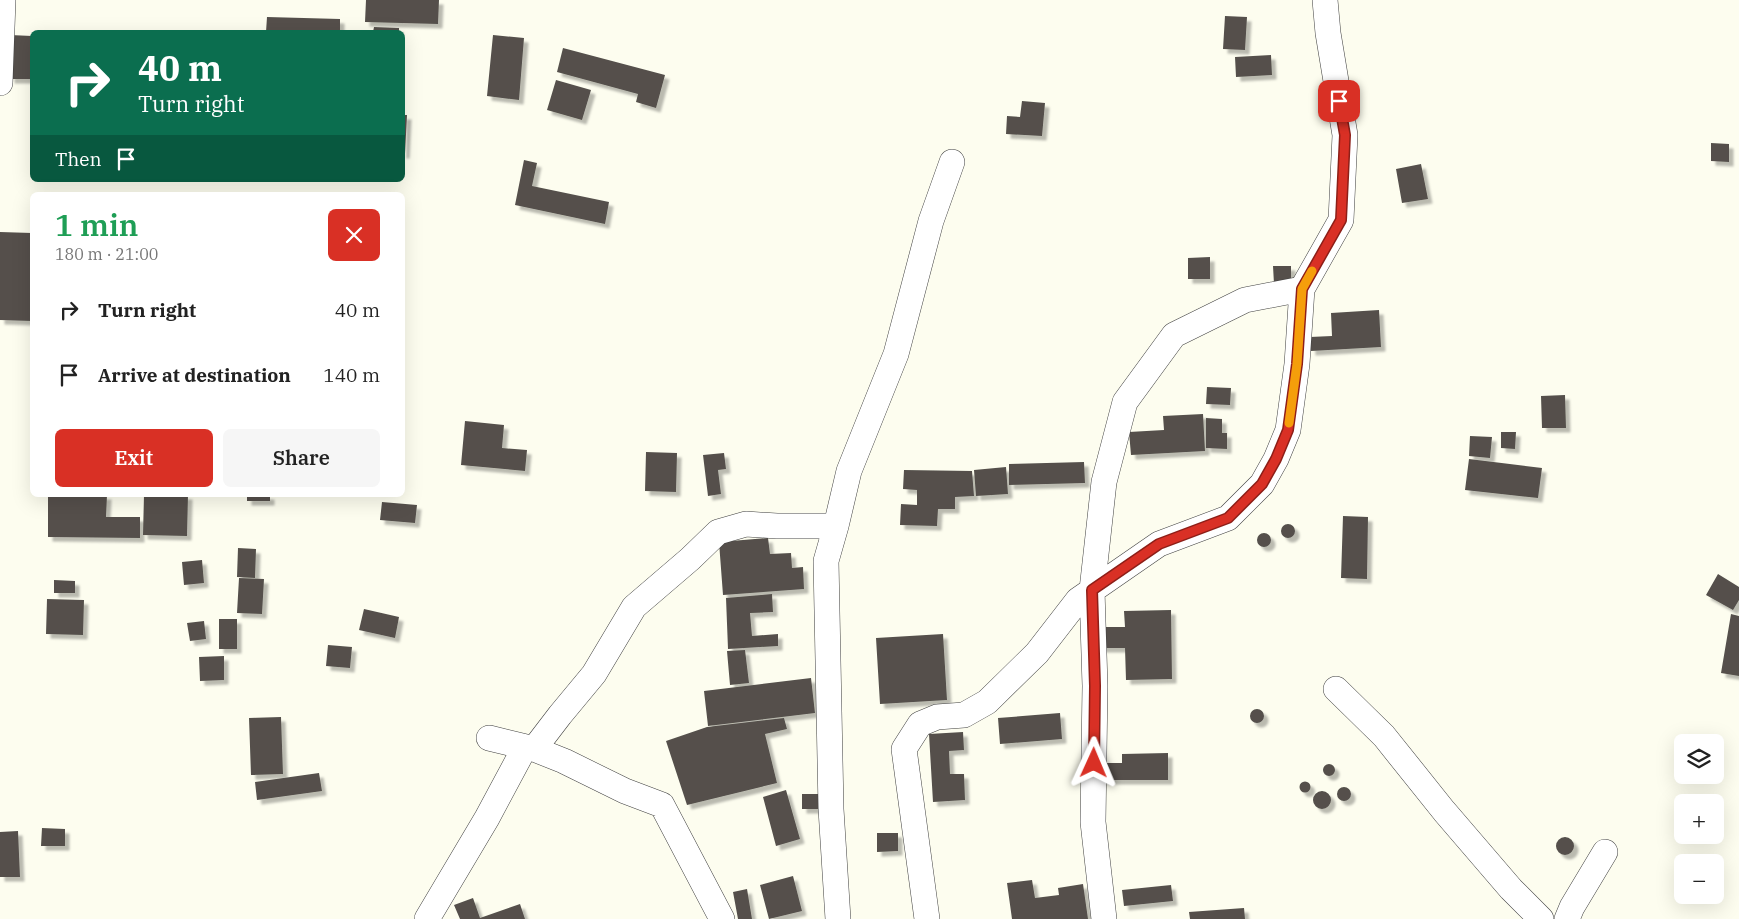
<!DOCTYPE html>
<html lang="en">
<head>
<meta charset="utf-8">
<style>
	:root { --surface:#fff; --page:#f6f6f6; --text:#222; --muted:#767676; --accent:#d93025 }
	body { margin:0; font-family:"IBM Plex Serif",serif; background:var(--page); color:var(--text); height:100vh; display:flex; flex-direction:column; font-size:19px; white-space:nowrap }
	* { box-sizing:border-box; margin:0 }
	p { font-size:16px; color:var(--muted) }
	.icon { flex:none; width:28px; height:28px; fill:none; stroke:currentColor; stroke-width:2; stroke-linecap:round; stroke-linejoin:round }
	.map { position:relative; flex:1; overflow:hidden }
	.details { position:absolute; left:30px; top:192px; width:375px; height:305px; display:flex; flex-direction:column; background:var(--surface); border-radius:8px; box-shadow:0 5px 20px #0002 }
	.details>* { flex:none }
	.hud { position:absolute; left:30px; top:30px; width:375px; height:152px; border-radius:8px; box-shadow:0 5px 20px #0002; background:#0b6e4f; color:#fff; overflow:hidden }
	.buttons { position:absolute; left:1674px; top:734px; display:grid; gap:10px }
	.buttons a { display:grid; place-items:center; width:50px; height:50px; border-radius:8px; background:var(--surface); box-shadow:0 5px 20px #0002; font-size:25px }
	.pin { position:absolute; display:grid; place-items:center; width:42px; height:42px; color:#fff; margin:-21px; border-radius:10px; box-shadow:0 2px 8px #0006 }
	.me { position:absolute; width:55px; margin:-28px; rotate:1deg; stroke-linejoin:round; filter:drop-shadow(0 0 4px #0008) }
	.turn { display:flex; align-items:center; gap:18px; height:105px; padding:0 25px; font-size:22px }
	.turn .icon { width:65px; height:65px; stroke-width:2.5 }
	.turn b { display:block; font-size:35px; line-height:42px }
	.then { display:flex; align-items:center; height:48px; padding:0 25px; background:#0003; gap:10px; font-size:19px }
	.round { display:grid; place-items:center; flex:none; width:52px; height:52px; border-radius:8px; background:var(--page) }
	.summary { display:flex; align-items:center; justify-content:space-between; height:85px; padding:0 25px }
	h1 { font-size:30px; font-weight:600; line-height:38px; color:#1e9e55 }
	.action { display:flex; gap:10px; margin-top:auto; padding:10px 25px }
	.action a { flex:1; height:58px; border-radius:8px; background:var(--accent); color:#fff; font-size:20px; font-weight:600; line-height:58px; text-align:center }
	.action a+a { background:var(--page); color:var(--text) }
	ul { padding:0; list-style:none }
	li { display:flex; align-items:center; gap:15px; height:65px; padding:0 25px }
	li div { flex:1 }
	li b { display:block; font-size:19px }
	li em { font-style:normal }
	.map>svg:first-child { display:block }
	.building { fill:#54504b; filter:url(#shadow) }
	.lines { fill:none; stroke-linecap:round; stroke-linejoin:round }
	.street-casing { stroke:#404040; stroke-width:26 }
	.street { stroke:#fff; stroke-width:25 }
	.route-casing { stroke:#8d1f18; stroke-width:12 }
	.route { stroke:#d93025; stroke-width:9 }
	.slow { stroke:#f59e0b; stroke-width:9 }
</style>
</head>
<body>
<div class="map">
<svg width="1739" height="919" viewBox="0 0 1739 919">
	<defs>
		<filter id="shadow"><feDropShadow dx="4.5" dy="4.5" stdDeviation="1" flood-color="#0004"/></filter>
	</defs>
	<rect width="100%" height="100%" fill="#fdfdef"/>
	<path class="building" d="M366 0H439L438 24 365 22Z
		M1225 16 1247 17 1245 50 1223 49Z
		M267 17 340 19V32H266Z
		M374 27 399 28V32H373Z
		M10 35 32 36V79H10Z
		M493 35 524 38 519 100 487 96Z
		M563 48 665 75 656 108 636 102 638 94 557 72Z
		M1271 55 1272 75 1236 77 1235 57Z
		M556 80 591 90 582 120 547 110Z
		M1022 101 1045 103 1042 136 1006 134 1007 116 1020 117Z
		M402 115H407L405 154H402Z
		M1711 143 1729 144V162L1711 161Z
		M524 160 537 163 532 186 609 202 605 224 515 205Z
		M1421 164 1428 199 1402 203 1396 169Z
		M0 232 32 233V321L0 320Z
		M1210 257V279H1188V258Z
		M1273 266H1291V284H1274Z
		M1379 310 1381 347 1311 351 1310 337 1332 336 1331 313Z
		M1207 387 1231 388 1230 405 1206 404Z
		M1565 395 1566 428H1542L1541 396Z
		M1203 414 1205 451 1131 455 1129 432 1164 430 1163 416Z
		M1206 418 1222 419V433H1227V449L1206 448Z
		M465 421 504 425 502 448 527 450 525 471 461 465Z
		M1501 432H1516L1515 449 1501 448Z
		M1470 436 1492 437 1490 458 1469 456Z
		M646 452 677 453 676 492 645 491Z
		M724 453 726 469 718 470 721 494 708 496 703 455Z
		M1469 459 1542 468 1538 498 1465 490Z
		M1084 462 1085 483 1009 485V464Z
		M1006 467 1008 494 976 496 974 470Z
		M904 470 972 471 974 496 955 497V509H938L937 526 900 525 901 504 917 505V490L903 489Z
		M48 495H107L106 517H140V538L48 537Z
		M144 495H188L187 536 143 535Z
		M247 495H270V501H247Z
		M382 502 417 505 415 523 380 520Z
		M1343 516 1368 517 1367 579 1341 578Z
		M1281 531a7 7 0 1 1 14 0a7 7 0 1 1-14 0Z
		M1257 540a7 7 0 1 1 14 0a7 7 0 1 1-14 0Z
		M768 538 770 554 791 553 792 568 803 567 804 589 723 595 719 542Z
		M238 548 256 549 255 578 237 577Z
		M202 560 204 583 184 585 182 562Z
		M1718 574 1739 587V600L1733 610 1706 595Z
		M239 578 264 579 262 614 237 613Z
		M54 580 75 581V593H54Z
		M772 594 773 612 750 613 752 636 778 634V646L728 649 726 598Z
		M47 599 84 600 83 635 46 634Z
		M364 609 399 617 395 638 359 630Z
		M1171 610 1172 679 1126 680 1125 648H1099V627H1125L1124 611Z
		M1731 614 1739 616V676L1721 673Z
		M219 619H237V649H219Z
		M204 621 206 639 190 641 187 623Z
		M943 634 947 700 880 704 876 638Z
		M328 645 352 647 350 668 326 666Z
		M745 650 749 683 730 685 727 651Z
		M224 656V680L200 681 199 657Z
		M811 678 815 713 708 726 704 691Z
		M1250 716a7 7 0 1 1 14 0a7 7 0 1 1-14 0Z
		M1060 713 1062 739 1000 744 998 718Z
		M281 717 283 774 251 775 249 718Z
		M784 718 787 729 765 734 777 783 687 805 666 741 707 727Z
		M963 732 964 750 949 751 950 774H964L965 800 933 802 929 734Z
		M1168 753V780H1103V763H1122V754Z
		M1323 770a6 6 0 1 1 12 0a6 6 0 1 1-12 0Z
		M319 773 322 791 257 800 255 782Z
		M1299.5 787a5.5 5.5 0 1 1 11 0a5.5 5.5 0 1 1-11 0Z
		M1337 794a7 7 0 1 1 14 0a7 7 0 1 1-14 0Z
		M786 790 800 839 776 846 763 797Z
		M1313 800a9 9 0 1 1 18 0a9 9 0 1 1-18 0Z
		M802 794H820L821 809H802Z
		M42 828 65 829V846H41Z
		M18 831 20 877H0V832Z
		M877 833H898V851L877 852Z
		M1556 846a9 9 0 1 1 18 0a9 9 0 1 1-18 0Z
		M793 876 802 911 769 919 760 885Z
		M1032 880 1035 898 1059 895 1058 888 1083 884 1088 919H1012L1007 883Z
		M1171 885 1173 901 1124 906 1122 890Z
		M747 889 752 919H738L733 892Z
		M473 898 480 918 520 904 525 919H460L454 905Z
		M1244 908 1245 919H1190L1189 912Z"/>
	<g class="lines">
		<defs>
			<path id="street" d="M0 83 3 0
				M836 526 826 561 831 809 838 919
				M1336 689 1384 736 1444 811 1511 889 1541 919
				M489 738 534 749 564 761 625 791 662 805 722 919
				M534 749 560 715 594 674 634 607 690 559 718 532 746 524 777 526H836L849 471 896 354 931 221 952 162
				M427 919 487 818 525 747
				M927 919 904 749 920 724 937 717 964 715 987 702 1037 653 1078 600 1159 544 1228 518 1262 484 1276 459 1288 430 1297 364 1302 289 1341 220 1345 135 1328 33 1325 0
				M1104 919 1093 822 1095 686 1092 590 1104 482 1125 402 1174 335 1245 300 1302 289
				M1567 919 1572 907 1605 852"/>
		</defs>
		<use href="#street" class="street-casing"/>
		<use href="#street" class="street"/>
	</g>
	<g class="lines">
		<defs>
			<path id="route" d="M1094 763 1095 686 1092 590 1159 544 1228 518 1262 484 1276 459 1288 430 1297 364 1302 289 1341 220 1345 135 1339 101"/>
		</defs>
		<use href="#route" class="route-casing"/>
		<use href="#route" class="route"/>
		<path class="slow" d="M1289 423 1297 364 1302 289 1312 271"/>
	</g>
</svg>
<div class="buttons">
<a><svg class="icon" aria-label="layers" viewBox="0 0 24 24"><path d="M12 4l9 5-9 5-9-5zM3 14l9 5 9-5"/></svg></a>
<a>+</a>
<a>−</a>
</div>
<div class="pin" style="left:1339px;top:101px;background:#d93025"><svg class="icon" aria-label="arrive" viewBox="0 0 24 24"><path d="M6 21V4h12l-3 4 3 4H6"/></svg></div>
<svg class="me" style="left:1094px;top:763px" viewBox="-20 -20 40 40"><path d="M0-17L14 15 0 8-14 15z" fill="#d93025" stroke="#fff" stroke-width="4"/></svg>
<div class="hud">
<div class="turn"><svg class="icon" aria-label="right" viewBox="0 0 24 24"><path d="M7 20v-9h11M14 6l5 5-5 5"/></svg><div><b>40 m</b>Turn right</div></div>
<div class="then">Then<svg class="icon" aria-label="arrive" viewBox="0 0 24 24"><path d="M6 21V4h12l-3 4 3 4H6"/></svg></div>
</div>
<section class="details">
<div class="summary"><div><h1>1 min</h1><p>180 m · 21:00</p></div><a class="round" style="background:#d93025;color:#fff"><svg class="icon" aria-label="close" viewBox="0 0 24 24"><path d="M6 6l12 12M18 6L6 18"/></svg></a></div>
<ul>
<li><svg class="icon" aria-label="right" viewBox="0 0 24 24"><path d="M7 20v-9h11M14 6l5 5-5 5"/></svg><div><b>Turn right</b></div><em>40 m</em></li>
<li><svg class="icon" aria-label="arrive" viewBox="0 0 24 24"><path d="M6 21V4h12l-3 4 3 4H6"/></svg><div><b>Arrive at destination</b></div><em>140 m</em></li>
</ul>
<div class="action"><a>Exit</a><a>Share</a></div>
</section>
</div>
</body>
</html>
